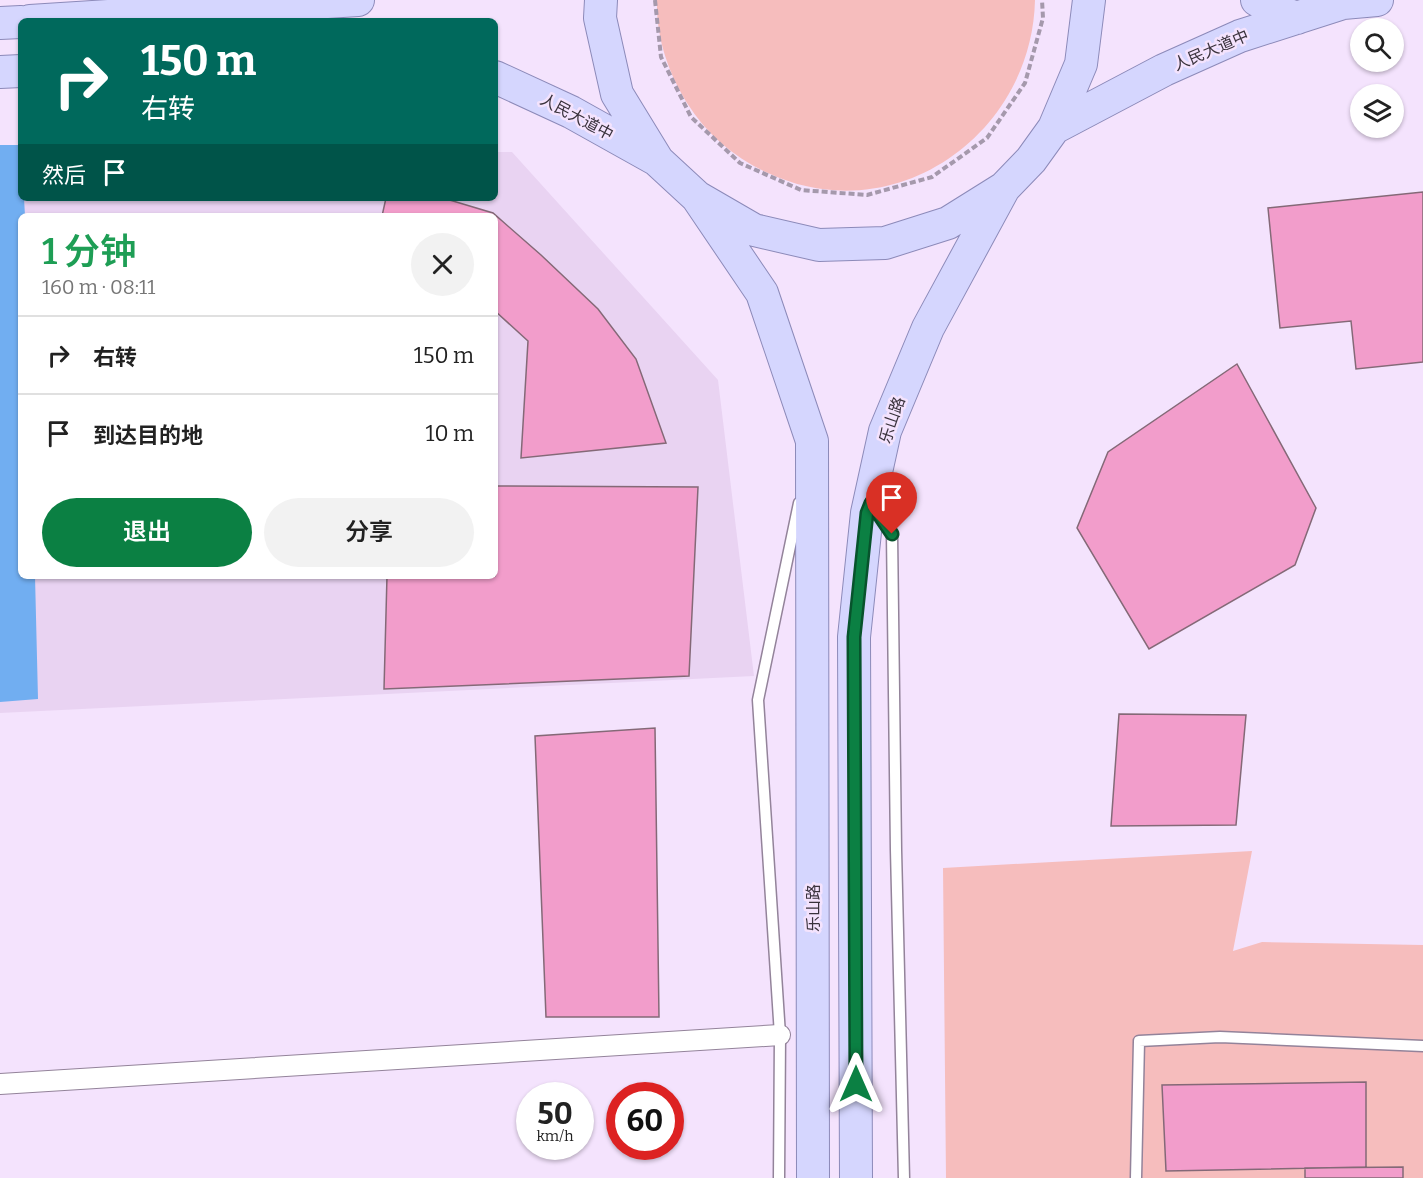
<!DOCTYPE html>
<html lang="zh">
<head>
<meta charset="utf-8">
<style>
	:root { --surface:#fff; --page:#f2f2f2; --text:#222; --muted:#767676; --line:#e0e0e0; --accent:#0b8043 }
	body { margin:0; font-family:Bitter,"Noto Sans SC",serif; background:var(--page); color:var(--text); height:100vh; display:flex; flex-direction:column; font-size:22px; white-space:nowrap }
	* { box-sizing:border-box; margin:0 }
	p { font-size:20px; color:var(--muted) }
	.icon { flex:none; width:33px; height:33px; fill:none; stroke:currentColor; stroke-width:2; stroke-linecap:round; stroke-linejoin:round }
	.map { position:relative; flex:1; overflow:hidden }
	.drawer { position:absolute; left:18px; top:213px; width:480px; height:366px; display:flex; flex-direction:column; background:var(--surface); border-radius:9px; box-shadow:0 2px 4px #0004 }
	.drawer>* { flex:none }
	.top-card { position:absolute; left:18px; top:18px; width:480px; height:183px; border-radius:9px; box-shadow:0 2px 4px #0004; background:#00695c; color:#fff; overflow:hidden }
	.buttons { position:absolute; left:1350px; top:18px; display:grid; gap:12px }
	.buttons a { display:grid; place-items:center; width:54px; height:54px; border-radius:50%; background:var(--surface); box-shadow:0 2px 4px #0004; font-size:30px }
	.speed { position:absolute; left:516px; top:1082px; display:flex; gap:12px; font-size:30px; font-weight:700; text-align:center }
	.speed>* { display:grid; place-content:center; width:78px; height:78px; border-radius:50%; background:var(--surface); box-shadow:0 2px 4px #0004; line-height:1 }
	.speed small { font-size:15px; font-weight:400 }
	.speed .limit { border:9px solid #d22; background:#fff; color:#111 }
	.pin { position:absolute; display:grid; place-items:center; width:51px; height:51px; color:#fff; margin:-62px -26px; border-radius:50% 50% 50% 0; rotate:-45deg; box-shadow:0 0 6px #0007 }
	.pin .icon { rotate:45deg }
	.me { position:absolute; width:66px; margin:-33px; rotate:0deg; stroke-linejoin:round; filter:drop-shadow(0 0 4px #0008) }
	.turn { display:flex; align-items:center; gap:21px; height:126px; padding:0 24px; font-size:27px }
	.turn .icon { width:78px; height:78px; stroke-width:2.5 }
	.turn b { display:block; font-size:42px; line-height:51px }
	.then { display:flex; align-items:center; height:57px; padding:0 24px; background:#0003; gap:12px; font-size:22px }
	.round { display:grid; place-items:center; flex:none; width:63px; height:63px; border-radius:32px; background:var(--page) }
	.overview { display:flex; align-items:center; justify-content:space-between; height:102px; padding:0 24px }
	h1 { font-size:36px; font-weight:600; line-height:45px; color:#1e9e55 }
	.cta { display:flex; gap:12px; margin-top:auto; padding:12px 24px }
	.cta a { flex:1; height:69px; border-radius:36px; background:var(--accent); color:#fff; font-size:24px; font-weight:600; line-height:69px; text-align:center }
	.cta a+a { background:var(--page); color:var(--text) }
	ul { padding:0; list-style:none }
	li { display:flex; align-items:center; gap:18px; height:78px; padding:0 24px; border-top:2px solid var(--line) }
	li div { flex:1 }
	li b { display:block; font-size:22px }
	li em { font-style:normal }
	.map>svg:first-child { display:block }
	.built { fill:#e9d3f2; fill-rule:evenodd }
	.green { fill:#f6bdbd }
	.water { fill:#71aef1 }
	.building { fill:#f29dcb; stroke:#846977; stroke-width:1.5 }
	.lines { fill:none; stroke-linecap:round; stroke-linejoin:round }
	.service-casing { stroke:#93839a; stroke-width:13 }
	.minor-casing { stroke:#93839a; stroke-width:22 }
	.primary-casing { stroke:#8c8ab9; stroke-width:34 }
	.path { stroke:#a599ac; stroke-width:4; stroke-dasharray:6 3; stroke-linecap:butt }
	.service { stroke:#fff; stroke-width:10 }
	.minor { stroke:#fff; stroke-width:20 }
	.primary { stroke:#d5d6fe; stroke-width:32 }
	.route-casing { stroke:#07532c; stroke-width:15 }
	.route { stroke:#0b8043; stroke-width:10 }
	.labels { text-anchor:middle; dominant-baseline:central; stroke-width:5; stroke-linejoin:round; paint-order:stroke }
	.street-label { font-size:16px; fill:#39323c; stroke:#f4e3fd }
</style>
</head>
<body>
<div class="map">
<svg width="1423" height="1178" viewBox="0 0 1423 1178">
	<rect width="100%" height="100%" fill="#f4e3fd"/>
	<path class="built" d="M495 152H512L718 380 754 676 0 713V157L21 198H495ZM21 216H495V576H21Z"/>
	<path class="green" d="M657 0H1035C1032 135 894 232 768 173 735 158 707 135 687 103 668 72 656 37 657 0Z
		M1252 851 1233 951 1262 942 1423 945V1178H946L943 868Z"/>
	<path class="water" d="M0 145H21V198H24L25 216H21V576H35L38 699 0 702Z"/>
	<path class="building" d="M1423 192V362L1356 369 1351 321 1280 328 1268 208Z
		M386 198H443L493 213 541 255 598 309 636 359 666 443 521 458 528 341 495 311V216H382Z
		M1237 364 1316 508 1295 565 1149 649 1077 528 1108 452Z
		M495 486 698 487 689 676 384 689 387 576H495Z
		M1119 714 1246 715 1236 825 1111 826Z
		M655 728 659 1017H546L535 736Z
		M1366 1082V1167L1166 1171 1162 1085Z
		M1403 1167V1178H1305V1168Z"/>
	<g class="lines">
		<defs>
			<path id="service" d="M875 509 892 534 896 850 904 1178
				M779 1178 780 1035 758 700 799 503
				M1136 1178 1139 1041 1220 1037 1423 1046"/>
			<path id="minor" d="M0 1084 780 1035"/>
			<path id="primary" d="M601 0 600 18 617 94 658 161 697 197 754 230 819 245 885 243 948 223 1004 188 1031 160 1054 128 1081 64 1089 0
				M1257 0 1275 10 1297 18
				M30 21 358 0
				M0 23 21 22
				M0 72 21 71
				M495 77 571 112 657 160
				M1054 128 1164 70 1240 36 1343 3 1377 0
				M697 197 762 293 812 441 813 1178
				M856 1178 854 637 867 513 885 431 928 328 1004 188"/>
		</defs>
		<use href="#service" class="service-casing"/>
		<use href="#minor" class="minor-casing"/>
		<use href="#primary" class="primary-casing"/>
		<path class="path" d="M655 0 661 57 691 117 740 163 801 190 867 195 932 177 987 138 1025 83 1043 18 1042 0"/>
		<use href="#service" class="service"/>
		<use href="#minor" class="minor"/>
		<use href="#primary" class="primary"/>
	</g>
	<g class="lines">
		<defs>
			<path id="route" d="M856 1084 854 637 867 513 871 503 892 534"/>
		</defs>
		<use href="#route" class="route-casing"/>
		<use href="#route" class="route"/>
	</g>
	<g class="labels">
		<g class="street-label">
			<text transform="translate(1211 50) rotate(-23)">人民大道中</text>
			<text transform="translate(577 117) rotate(28)">人民大道中</text>
			<text transform="translate(892 420) rotate(-71)">乐山路</text>
			<text transform="translate(813 908) rotate(-90)">乐山路</text>
		</g>
	</g>
</svg>
<div class="buttons">
<a><svg class="icon" aria-label="search" viewBox="0 0 24 24"><circle cx="10" cy="10" r="6"/><path d="M15 15l6 6"/></svg></a>
<a><svg class="icon" aria-label="layers" viewBox="0 0 24 24"><path d="M12 4l9 5-9 5-9-5zM3 14l9 5 9-5"/></svg></a>
</div>
<div class="speed"><div>50<small>km/h</small></div><div class="limit">60</div></div>
<div class="pin" style="left:892px;top:534px;background:#d93025"><svg class="icon" aria-label="arrive" viewBox="0 0 24 24"><path d="M6 21V4h12l-3 4 3 4H6"/></svg></div>
<svg class="me" style="left:856px;top:1084px" viewBox="-20 -20 40 40"><path d="M0-17L14 15 0 8-14 15z" fill="#0b8043" stroke="#fff" stroke-width="4"/></svg>
<div class="top-card">
<div class="turn"><svg class="icon" aria-label="right" viewBox="0 0 24 24"><path d="M7 20v-9h11M14 6l5 5-5 5"/></svg><div><b>150 m</b>右转</div></div>
<div class="then">然后<svg class="icon" aria-label="arrive" viewBox="0 0 24 24"><path d="M6 21V4h12l-3 4 3 4H6"/></svg></div>
</div>
<section class="drawer">
<div class="overview"><div><h1>1 分钟</h1><p>160 m · 08:11</p></div><a class="round"><svg class="icon" aria-label="close" viewBox="0 0 24 24"><path d="M6 6l12 12M18 6L6 18"/></svg></a></div>
<ul>
<li><svg class="icon" aria-label="right" viewBox="0 0 24 24"><path d="M7 20v-9h11M14 6l5 5-5 5"/></svg><div><b>右转</b></div><em>150 m</em></li>
<li><svg class="icon" aria-label="arrive" viewBox="0 0 24 24"><path d="M6 21V4h12l-3 4 3 4H6"/></svg><div><b>到达目的地</b></div><em>10 m</em></li>
</ul>
<div class="cta"><a>退出</a><a>分享</a></div>
</section>
</div>
</body>
</html>
